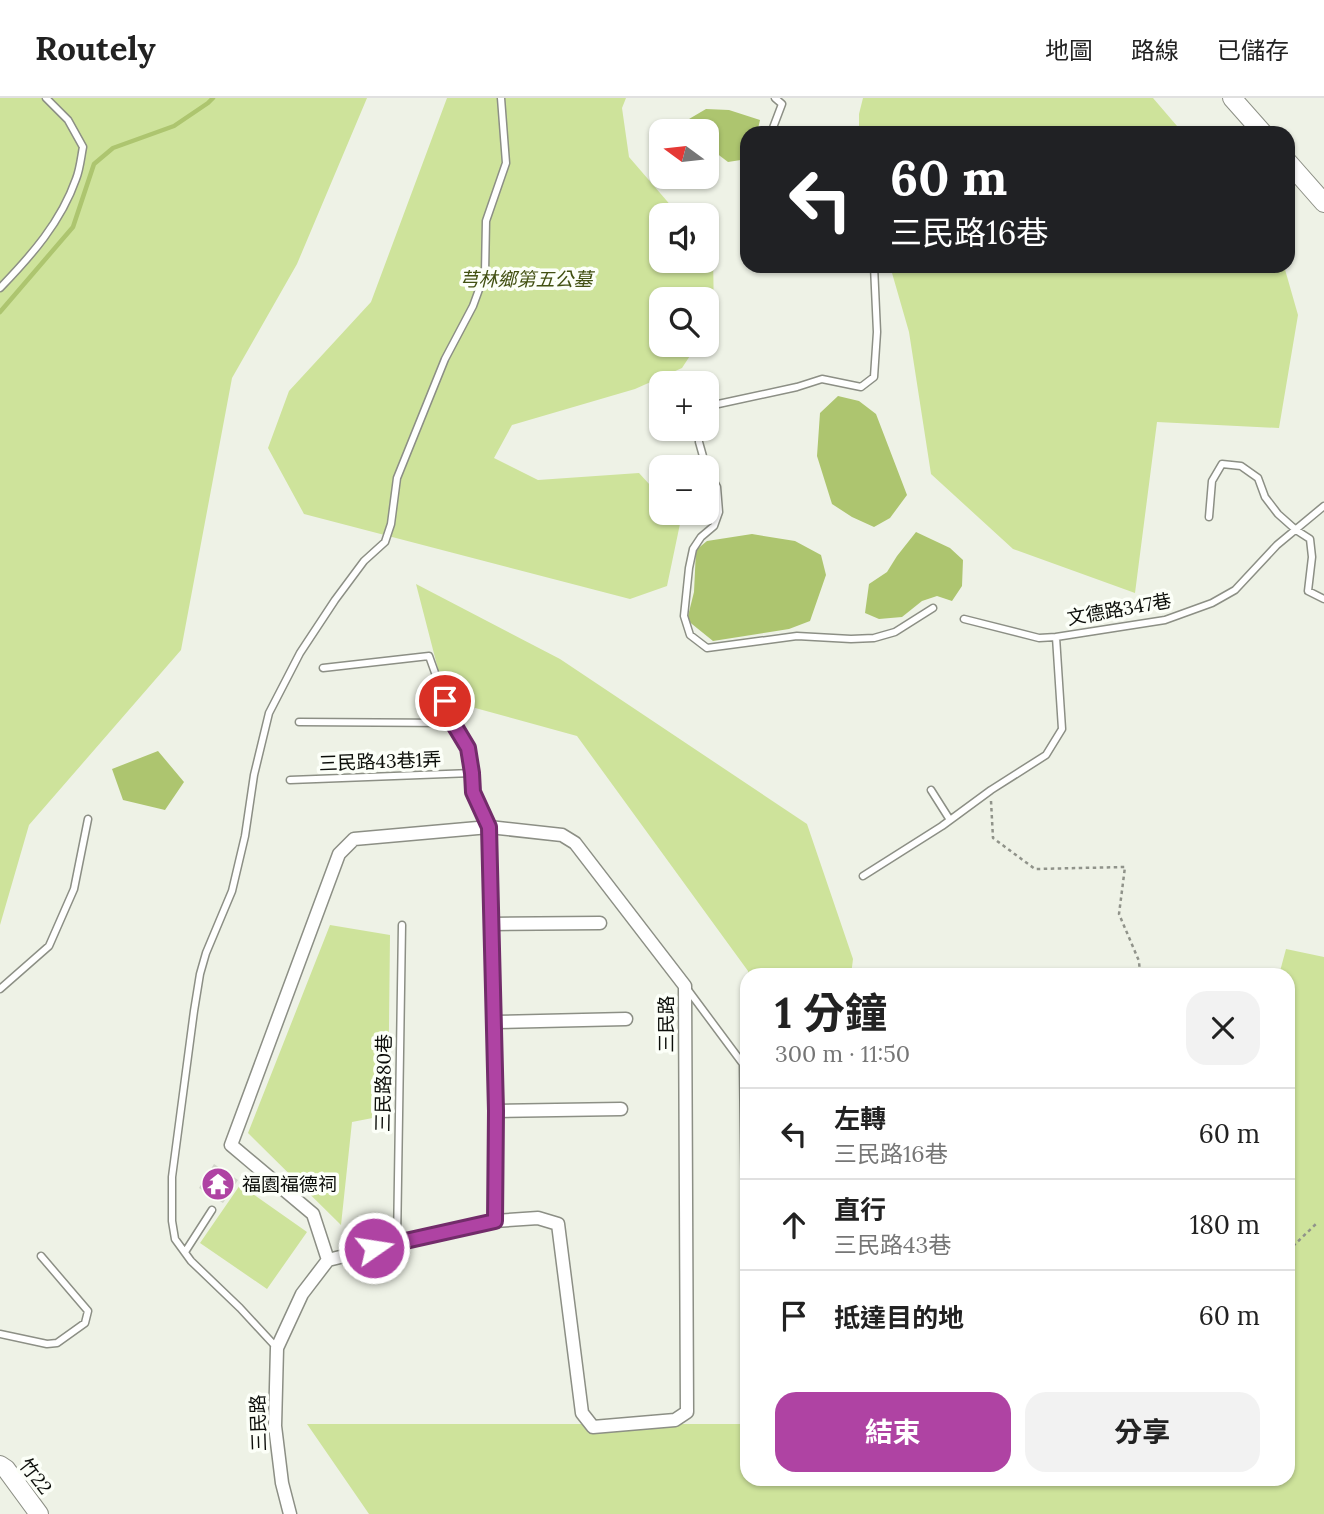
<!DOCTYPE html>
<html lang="zh-TW">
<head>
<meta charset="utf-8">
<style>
	:root { --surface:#fff; --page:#f2f2f2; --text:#222; --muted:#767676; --line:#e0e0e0; --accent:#af43a3 }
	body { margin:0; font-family:Lora,"Noto Sans TC",serif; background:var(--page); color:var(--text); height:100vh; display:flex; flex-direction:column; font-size:26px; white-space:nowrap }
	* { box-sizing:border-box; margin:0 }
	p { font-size:23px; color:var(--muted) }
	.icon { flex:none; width:38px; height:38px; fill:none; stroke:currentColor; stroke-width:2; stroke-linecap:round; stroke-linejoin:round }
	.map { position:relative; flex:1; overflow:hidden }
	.side { position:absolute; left:740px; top:870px; width:555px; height:518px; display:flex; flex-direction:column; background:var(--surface); border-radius:21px; box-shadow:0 2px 5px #0004 }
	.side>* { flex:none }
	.hud { position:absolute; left:740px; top:28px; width:555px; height:147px; border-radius:21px; box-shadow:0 2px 5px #0004; background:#202124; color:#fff; overflow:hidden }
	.needle { width:46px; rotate:285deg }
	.controls { position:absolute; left:649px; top:21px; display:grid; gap:14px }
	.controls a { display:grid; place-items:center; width:70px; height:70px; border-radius:14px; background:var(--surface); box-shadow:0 2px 5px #0004; font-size:35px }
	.pin { position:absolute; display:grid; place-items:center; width:60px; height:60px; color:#fff; margin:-30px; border:4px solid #fff; border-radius:50%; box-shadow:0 2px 7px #0007 }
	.me { position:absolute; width:77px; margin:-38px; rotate:77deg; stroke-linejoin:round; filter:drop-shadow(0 0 5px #0008) }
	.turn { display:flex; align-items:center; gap:24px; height:147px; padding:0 35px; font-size:32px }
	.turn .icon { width:91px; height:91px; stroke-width:2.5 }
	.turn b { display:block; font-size:49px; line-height:60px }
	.round { display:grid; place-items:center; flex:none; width:74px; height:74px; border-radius:21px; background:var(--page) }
	.overview { display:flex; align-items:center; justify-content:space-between; height:119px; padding:0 35px }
	h1 { font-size:42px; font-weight:700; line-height:52px }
	.cta { display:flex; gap:14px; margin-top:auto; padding:14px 35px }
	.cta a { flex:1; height:80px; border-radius:21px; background:var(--accent); color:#fff; font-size:28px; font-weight:700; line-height:80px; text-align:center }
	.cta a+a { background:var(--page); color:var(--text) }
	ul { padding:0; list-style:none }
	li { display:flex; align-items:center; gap:21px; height:91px; padding:0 35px; border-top:2px solid var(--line) }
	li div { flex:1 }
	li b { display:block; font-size:26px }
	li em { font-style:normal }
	header { display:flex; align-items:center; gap:42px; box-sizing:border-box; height:98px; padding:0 35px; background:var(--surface); border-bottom:2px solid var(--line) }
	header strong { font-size:33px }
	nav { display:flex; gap:38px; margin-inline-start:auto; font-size:24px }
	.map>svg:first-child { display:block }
	.green { fill:#cee39b }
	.water { fill:#adc56f }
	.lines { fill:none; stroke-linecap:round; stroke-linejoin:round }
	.stream { stroke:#adc56f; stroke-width:4.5 }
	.building { fill:#d2d6ca }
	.lane-casing { stroke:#8c8f85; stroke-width:9 }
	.street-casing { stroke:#8c8f85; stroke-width:15 }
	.secondary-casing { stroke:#8c8f85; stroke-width:20 }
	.path { stroke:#90938a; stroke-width:2.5; stroke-dasharray:3.5 3.5; stroke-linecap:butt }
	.lane { stroke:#fff; stroke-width:6 }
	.street { stroke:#fff; stroke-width:12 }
	.secondary { stroke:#fff; stroke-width:18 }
	.route-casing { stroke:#722c6a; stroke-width:18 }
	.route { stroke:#af43a3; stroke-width:12 }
	.labels { text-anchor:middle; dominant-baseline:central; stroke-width:7; stroke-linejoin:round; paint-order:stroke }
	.park-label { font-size:19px; font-style:italic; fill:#425012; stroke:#fcfff8 }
	.street-label { font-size:19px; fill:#0c0e0a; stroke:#fcfff8 }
	.poi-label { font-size:19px; fill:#0c0e0a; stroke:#fcfff8; text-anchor:start }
</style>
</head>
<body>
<header>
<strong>Routely</strong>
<nav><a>地圖</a><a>路線</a><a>已儲存</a></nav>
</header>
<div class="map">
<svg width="1324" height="1416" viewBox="0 0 1324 1416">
	<rect width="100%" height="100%" fill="#eef2e6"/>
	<path class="green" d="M0 0H367L297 166 232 280 181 552 29 727 0 827Z
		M447 0H626L622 10 629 59 679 117H662V163H707V149L713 155 714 220 707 231V201H662V247H697L682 270 635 291 512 327 494 360 538 382 639 375 661 399 662 415H676L681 421 667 488 630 501 304 416 268 350 289 293 371 204Z
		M863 0H1153L1183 35H859V16Z
		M890 168H1284L1298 217 1279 330 1157 324 1135 495 1013 451 931 376 909 234Z
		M416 486 560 561 807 726 853 861 851 877H748V873L577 638 446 602Z
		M330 827 390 837 388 1017 352 1024 341 1127 248 1035Z
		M1286 851 1324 859V1416H369L307 1326H747V1381H1288V877H1279Z
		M240 1087 307 1134 267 1191 200 1145Z"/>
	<path class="water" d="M706 11 729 12 760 22 757 35H747V61L728 64 707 48V33H696L689 21Z
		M838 298 859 303 876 316 907 397 890 420 874 429 852 419 832 406 817 358 820 315Z
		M916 434 950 450 963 462 962 488 952 503 937 498 922 503 902 519 879 521 865 515 869 486 887 474 897 458Z
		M752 436 795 443 821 457 826 477 810 523 789 531 713 543 687 522 694 494 696 452 707 443Z
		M158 653 184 684 165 712 123 702 112 671Z"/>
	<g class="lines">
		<path class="stream" d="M0 214 73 129 94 66 113 50 174 28 208 5 213 0"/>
	</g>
	<path class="building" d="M214 1066 238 1082 223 1105 199 1090Z"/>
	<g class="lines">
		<defs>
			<path id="lane" d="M771 35 782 6 775 0
				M0 190C31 158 61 124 76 81 80 71 81 59 83 49L68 22 46 0
				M707 311 709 308 797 289 822 281 861 289 874 279 877 234 874 168
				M699 331V344L706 369
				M707 370 717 389 719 414 714 428 701 439 693 451 689 470 684 518 690 537 707 550 797 538 851 541 874 540 895 534 933 510
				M1209 419 1212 383 1222 366 1241 368 1258 380 1265 399 1278 416 1296 432 1310 441 1312 459 1308 493 1324 501
				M964 521 1039 540 1056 539
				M323 570 429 558 453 625 468 650 472 675 473 694 489 729 496 1013 495 1123
				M299 624 453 625
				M290 682 472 675
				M931 692 950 722
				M863 778 942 728 991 692 1046 657 1062 631 1056 539 1165 522 1212 505 1235 492 1277 447 1324 408
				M0 891 49 848 74 791 88 721
				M688 892 743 966 747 1252
				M397 1145 402 827
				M185 1154 212 1112
				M0 1236 47 1246 57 1245 85 1225 88 1213 41 1158
				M277 1250 240 1210 191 1163 175 1141 172 1123V1079L194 913 200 876 206 855 232 793 245 738 254 677 269 615 300 555 335 502 364 463 385 444 391 426 397 380 445 261 473 208 485 175 486 123 506 65 501 0"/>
			<path id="street" d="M491 826 600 825
				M494 924 626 921
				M496 1013 621 1011
				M290 1416 282 1385 275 1328 277 1250 302 1196 328 1162 313 1116 231 1047 339 756 354 741 489 729 562 737 575 745 685 888 687 1314 675 1322 593 1329 582 1315 558 1126 538 1120 495 1123 397 1145 328 1162"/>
			<path id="secondary" d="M1232 0 1263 35
				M1288 64 1324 105
				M0 1367 6 1371 39 1416"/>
		</defs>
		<use href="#lane" class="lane-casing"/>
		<use href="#street" class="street-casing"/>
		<use href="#secondary" class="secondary-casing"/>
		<path class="path" d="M991 703 993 740 1035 771 1125 769 1119 816 1139 863 1140 877
			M1288 1153 1318 1124"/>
		<use href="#lane" class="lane"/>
		<use href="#street" class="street"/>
		<use href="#secondary" class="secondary"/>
	</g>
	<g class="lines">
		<defs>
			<path id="route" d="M374 1150 495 1123 496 1013 489 729 473 694 472 675 468 650 453 625 445 603"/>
		</defs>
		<use href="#route" class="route-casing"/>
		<use href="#route" class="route"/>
	</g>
	<defs>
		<symbol id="temple-disc" viewBox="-11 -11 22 22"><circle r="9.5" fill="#af43a3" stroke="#fcfff8"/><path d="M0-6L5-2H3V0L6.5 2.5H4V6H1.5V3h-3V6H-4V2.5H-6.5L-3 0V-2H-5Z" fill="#fff"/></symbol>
	</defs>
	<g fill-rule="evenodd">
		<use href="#temple-disc" x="199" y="1067" width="38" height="38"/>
	</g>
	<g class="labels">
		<g class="park-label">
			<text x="526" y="181">芎林鄉第五公墓</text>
		</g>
		<g class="street-label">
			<text transform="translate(1119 511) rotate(-10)">文德路347巷</text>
			<text transform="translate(380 663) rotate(-2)">三民路43巷1弄</text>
			<text transform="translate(666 926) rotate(-90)">三民路</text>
			<text transform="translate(383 985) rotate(-89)">三民路80巷</text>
			<text transform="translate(258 1325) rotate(-92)">三民路</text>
			<text transform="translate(36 1378) rotate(52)">竹22</text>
		</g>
		<g class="poi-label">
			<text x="242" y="1086">福園福德祠</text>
		</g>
	</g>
</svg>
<div class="controls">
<a><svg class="needle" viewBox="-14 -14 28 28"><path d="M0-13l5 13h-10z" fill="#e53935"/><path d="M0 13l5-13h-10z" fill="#767676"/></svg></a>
<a><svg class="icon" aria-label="sound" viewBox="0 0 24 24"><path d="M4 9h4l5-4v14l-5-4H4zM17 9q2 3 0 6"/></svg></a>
<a><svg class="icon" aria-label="search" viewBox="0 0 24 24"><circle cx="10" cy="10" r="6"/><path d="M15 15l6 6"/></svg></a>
<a>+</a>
<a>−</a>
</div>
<div class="pin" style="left:445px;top:603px;background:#d93025"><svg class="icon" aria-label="arrive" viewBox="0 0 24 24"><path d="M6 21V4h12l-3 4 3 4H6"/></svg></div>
<svg class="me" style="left:374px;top:1150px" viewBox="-20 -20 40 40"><circle r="17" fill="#af43a3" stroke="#fff" stroke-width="3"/><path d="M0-11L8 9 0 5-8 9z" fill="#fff"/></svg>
<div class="hud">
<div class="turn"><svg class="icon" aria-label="left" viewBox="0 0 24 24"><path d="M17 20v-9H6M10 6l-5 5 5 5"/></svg><div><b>60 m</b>三民路16巷</div></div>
</div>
<section class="side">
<div class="overview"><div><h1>1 分鐘</h1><p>300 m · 11:50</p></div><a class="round"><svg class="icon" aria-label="close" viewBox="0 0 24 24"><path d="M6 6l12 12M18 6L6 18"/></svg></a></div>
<ul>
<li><svg class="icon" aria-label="left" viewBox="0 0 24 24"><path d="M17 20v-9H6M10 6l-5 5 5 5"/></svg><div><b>左轉</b><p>三民路16巷</p></div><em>60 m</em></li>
<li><svg class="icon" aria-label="ahead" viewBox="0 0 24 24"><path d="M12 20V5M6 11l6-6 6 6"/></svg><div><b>直行</b><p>三民路43巷</p></div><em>180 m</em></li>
<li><svg class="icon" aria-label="arrive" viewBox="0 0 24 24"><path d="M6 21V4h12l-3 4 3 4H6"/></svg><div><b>抵達目的地</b></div><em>60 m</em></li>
</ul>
<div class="cta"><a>結束</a><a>分享</a></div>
</section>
</div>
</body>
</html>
